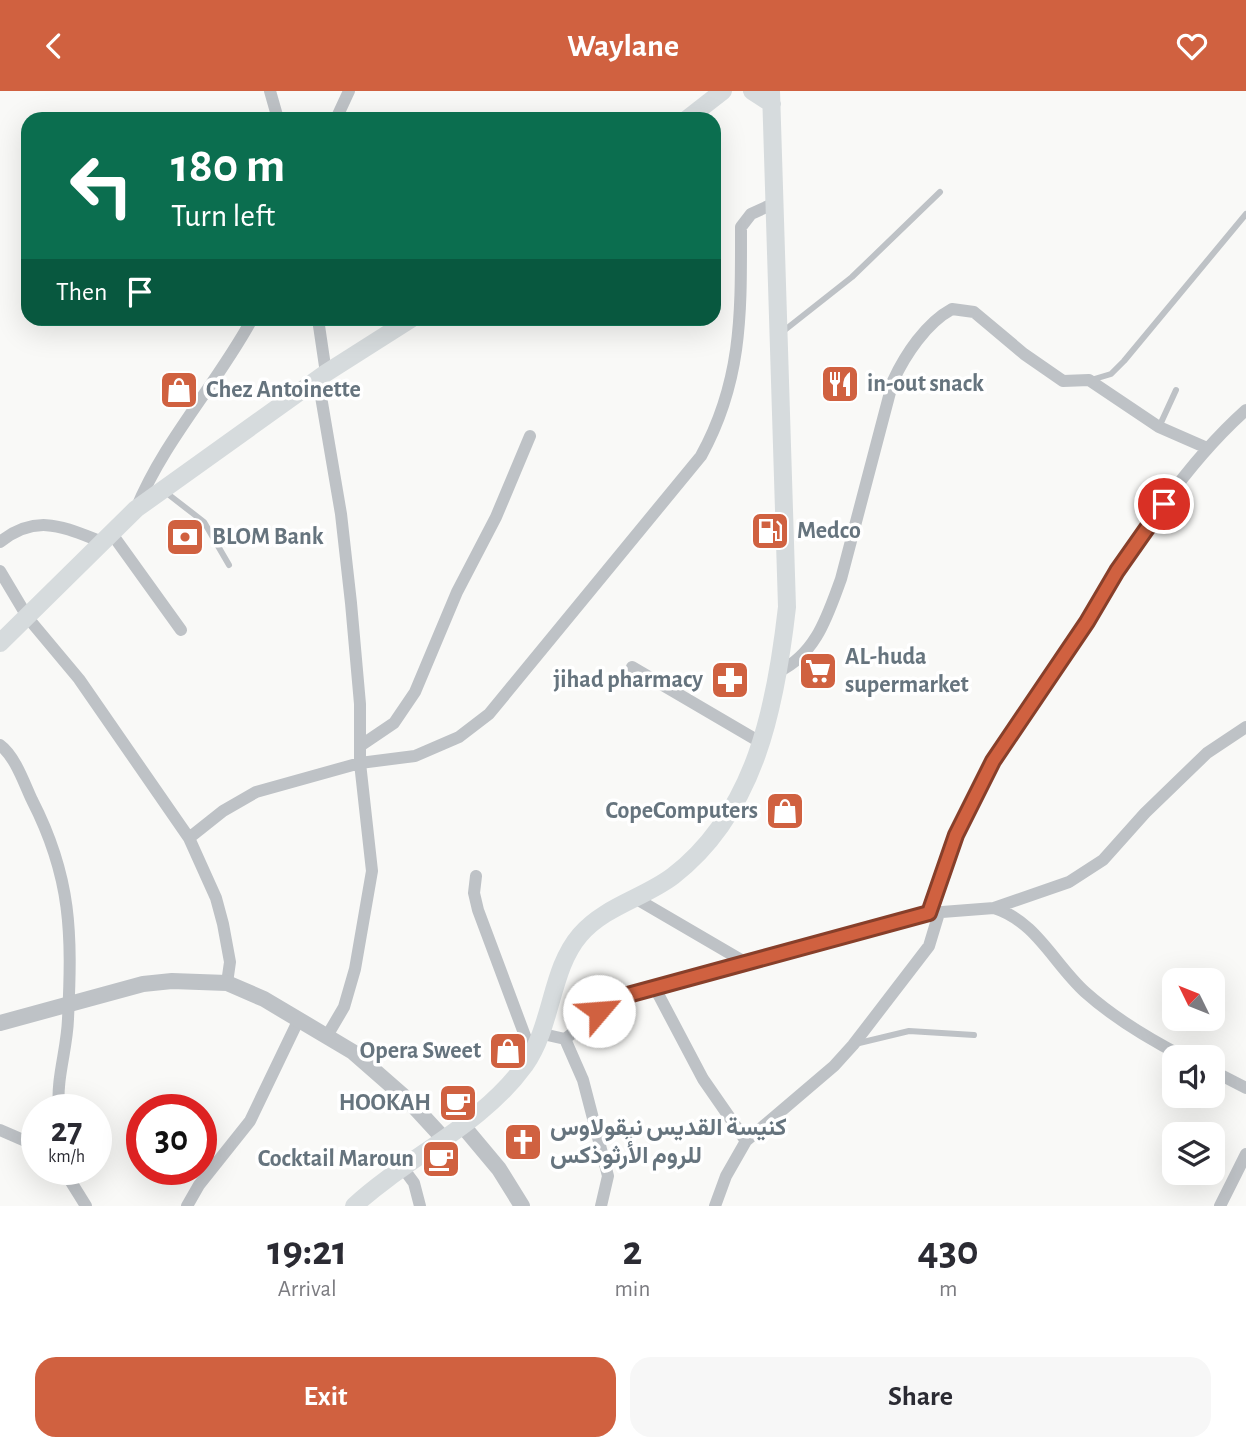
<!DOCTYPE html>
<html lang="en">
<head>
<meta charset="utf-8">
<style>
	:root { --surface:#fff; --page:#f7f7f7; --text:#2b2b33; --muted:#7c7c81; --accent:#d06140 }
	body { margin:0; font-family:"Alegreya Sans",Vazirmatn,sans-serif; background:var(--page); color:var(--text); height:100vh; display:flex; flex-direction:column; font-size:26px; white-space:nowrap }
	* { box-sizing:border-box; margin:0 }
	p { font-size:23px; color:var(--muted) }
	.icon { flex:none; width:38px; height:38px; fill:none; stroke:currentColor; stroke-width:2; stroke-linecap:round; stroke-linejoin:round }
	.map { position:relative; height:1115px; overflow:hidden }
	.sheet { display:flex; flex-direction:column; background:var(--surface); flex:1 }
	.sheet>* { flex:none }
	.hud { position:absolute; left:21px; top:21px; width:700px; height:214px; border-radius:21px; box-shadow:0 7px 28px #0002; background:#0b6e4f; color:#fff; overflow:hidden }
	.needle { width:46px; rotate:313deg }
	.tools { position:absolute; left:1162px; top:877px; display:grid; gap:14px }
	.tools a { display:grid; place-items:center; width:63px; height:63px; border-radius:14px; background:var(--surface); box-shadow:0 7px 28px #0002; font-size:35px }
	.speed { position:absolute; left:21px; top:1003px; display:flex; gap:14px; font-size:35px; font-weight:700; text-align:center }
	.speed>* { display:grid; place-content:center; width:91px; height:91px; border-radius:50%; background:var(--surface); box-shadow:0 7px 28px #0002; line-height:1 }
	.speed small { font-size:18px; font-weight:400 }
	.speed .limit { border:10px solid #d22; background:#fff; color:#111 }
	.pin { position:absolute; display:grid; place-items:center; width:60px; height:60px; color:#fff; margin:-30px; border:4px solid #fff; border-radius:50%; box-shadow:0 2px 7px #0007 }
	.me { position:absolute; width:77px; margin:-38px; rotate:63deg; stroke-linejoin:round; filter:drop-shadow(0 0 5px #0008) }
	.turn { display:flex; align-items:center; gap:24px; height:147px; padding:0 35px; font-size:32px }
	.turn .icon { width:91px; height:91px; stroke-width:2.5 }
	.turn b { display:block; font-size:49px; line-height:60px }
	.then { display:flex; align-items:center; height:66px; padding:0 35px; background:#0003; gap:14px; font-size:26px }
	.eta { display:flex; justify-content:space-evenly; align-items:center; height:119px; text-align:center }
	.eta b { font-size:42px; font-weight:700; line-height:49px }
	.button { display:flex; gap:14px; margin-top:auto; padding:14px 35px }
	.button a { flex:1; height:80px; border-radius:21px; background:var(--accent); color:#fff; font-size:28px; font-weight:700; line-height:80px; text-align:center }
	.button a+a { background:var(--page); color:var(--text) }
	header { display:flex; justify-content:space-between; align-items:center; height:91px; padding:0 35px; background:var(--accent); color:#fff; font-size:32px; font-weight:700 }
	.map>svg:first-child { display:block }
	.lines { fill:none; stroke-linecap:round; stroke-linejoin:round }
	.service { stroke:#bec2c6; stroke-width:6 }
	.minor { stroke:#bec2c6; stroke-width:12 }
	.tertiary { stroke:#bec2c6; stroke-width:16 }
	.secondary { stroke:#d6dbdd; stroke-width:18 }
	.route-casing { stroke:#873f2a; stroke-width:18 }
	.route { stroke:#d06140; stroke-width:12 }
	.labels { text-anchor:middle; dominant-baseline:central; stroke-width:7; stroke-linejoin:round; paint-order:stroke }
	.poi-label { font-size:24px; font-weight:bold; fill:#66747e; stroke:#fff; text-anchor:start }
</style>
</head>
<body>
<header><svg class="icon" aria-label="back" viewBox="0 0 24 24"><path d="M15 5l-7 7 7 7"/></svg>Waylane<svg class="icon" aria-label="heart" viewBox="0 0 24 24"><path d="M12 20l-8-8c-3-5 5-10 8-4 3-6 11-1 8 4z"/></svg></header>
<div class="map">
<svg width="1246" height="1115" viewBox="0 0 1246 1115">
	<rect width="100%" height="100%" fill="#f9f9f7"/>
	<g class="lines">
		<path class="service" d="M781 242 852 186 940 101
			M1091 289 1111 283 1124 270 1246 123
			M1159 336 1176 299
			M164 400 204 431 229 474
			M855 953 909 940 974 944"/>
		<path class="minor" d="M270 0 278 28
			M336 28 349 0
			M318 228 326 282
			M318 288 341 423 351 512 360 613V672L372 780 355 878 344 916 327 945
			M136 418C164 349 217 293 252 228
			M112 443 181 539
			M0 451C37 422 63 436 102 451
			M0 480 28 527 79 588 189 747 216 807 223 833 230 871 227 892
			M632 576 760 651
			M778 581C816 563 827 526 841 488L893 290C905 264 926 232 952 218L974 221 1024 263 1063 290 1089 289 1159 336 1207 357
			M0 654C15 665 24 692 32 709 72 787 72 843 68 928 67 959 56 987 59 1018
			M360 655 394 632 415 601 457 501 496 426 530 345
			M189 747 223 720 256 701 360 672 415 665 459 646 489 623 701 365C743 289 741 220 741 136L751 123 775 112
			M476 785 474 802 478 819 531 961
			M635 807 748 873 929 822 994 817 1069 791 1103 769 1145 722 1207 662 1246 636
			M994 817C1036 830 1054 873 1085 901 1114 927 1149 948 1184 966
			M929 822C949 762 973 703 1006 648 1031 608 1062 571 1087 530 1134 455 1180 378 1246 319
			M543 943 565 948 583 989 608 1085 601 1115
			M565 948 617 908 656 899
			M1213 980 1246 997
			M0 1039 37 1055
			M746 1050 703 988 656 899 748 873
			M403 1077 414 1092 420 1115
			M63 1078 86 1115
			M187 1115 199 1094 250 1030 299 928
			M715 1115 726 1085 746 1050 834 975 853 954 929 855 939 822
			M1220 1115 1246 1063"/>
		<path class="tertiary" d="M0 932 143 893 172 890 227 892 264 908 353 961 409 1010 444 1048
			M463 1035 499 1078 522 1115"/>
		<path class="secondary" d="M752 0 772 13
			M687 28 723 0
			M0 552 136 418 326 282 411 228
			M354 1115C408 1065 481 1035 525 974 553 934 550 879 580 844 605 815 644 807 673 785 756 721 776 614 787 516L771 0"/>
	</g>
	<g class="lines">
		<defs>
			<path id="route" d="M599 920 624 905 929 822 956 744 993 670 1087 531 1117 480 1164 413"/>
		</defs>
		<use href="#route" class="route-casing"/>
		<use href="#route" class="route"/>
	</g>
	<defs>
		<symbol id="restaurant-square" viewBox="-11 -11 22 22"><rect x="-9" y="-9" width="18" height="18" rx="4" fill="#d06140" stroke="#fff"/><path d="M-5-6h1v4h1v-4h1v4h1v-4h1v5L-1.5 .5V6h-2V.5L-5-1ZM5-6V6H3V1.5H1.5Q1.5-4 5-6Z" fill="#fff"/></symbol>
		<symbol id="shop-square" viewBox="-11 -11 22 22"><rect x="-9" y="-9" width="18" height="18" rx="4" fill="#d06140" stroke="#fff"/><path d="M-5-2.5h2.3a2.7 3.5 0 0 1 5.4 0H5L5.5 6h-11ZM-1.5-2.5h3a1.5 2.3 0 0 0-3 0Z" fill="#fff"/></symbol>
		<symbol id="fuel-square" viewBox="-11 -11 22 22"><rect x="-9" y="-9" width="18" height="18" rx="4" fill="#d06140" stroke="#fff"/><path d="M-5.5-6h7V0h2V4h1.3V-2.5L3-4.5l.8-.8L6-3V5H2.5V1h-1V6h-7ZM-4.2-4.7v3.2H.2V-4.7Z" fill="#fff"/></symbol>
		<symbol id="bank-square" viewBox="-11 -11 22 22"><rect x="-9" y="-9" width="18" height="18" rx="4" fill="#d06140" stroke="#fff"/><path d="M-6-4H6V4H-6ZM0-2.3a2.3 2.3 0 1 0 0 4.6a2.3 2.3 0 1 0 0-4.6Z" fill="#fff"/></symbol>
		<symbol id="supermarket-square" viewBox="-11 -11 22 22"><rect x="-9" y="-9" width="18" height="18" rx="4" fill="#d06140" stroke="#fff"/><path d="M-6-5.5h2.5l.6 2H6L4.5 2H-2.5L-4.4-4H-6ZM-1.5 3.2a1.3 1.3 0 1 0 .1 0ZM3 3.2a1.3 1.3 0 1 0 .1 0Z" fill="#fff"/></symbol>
		<symbol id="pharmacy-square" viewBox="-11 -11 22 22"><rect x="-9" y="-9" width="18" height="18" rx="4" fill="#d06140" stroke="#fff"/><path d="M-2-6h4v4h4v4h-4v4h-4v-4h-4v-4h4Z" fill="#fff"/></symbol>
		<symbol id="cafe-square" viewBox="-11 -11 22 22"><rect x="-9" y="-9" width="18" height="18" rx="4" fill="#d06140" stroke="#fff"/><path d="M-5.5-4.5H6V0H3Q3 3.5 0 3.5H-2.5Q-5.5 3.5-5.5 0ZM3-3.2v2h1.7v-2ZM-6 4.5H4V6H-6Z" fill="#fff"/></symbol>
		<symbol id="church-square" viewBox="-11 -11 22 22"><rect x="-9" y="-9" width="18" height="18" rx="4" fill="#d06140" stroke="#fff"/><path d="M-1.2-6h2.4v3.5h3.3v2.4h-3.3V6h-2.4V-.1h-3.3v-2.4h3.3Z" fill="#fff"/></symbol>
	</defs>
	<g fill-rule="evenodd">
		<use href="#restaurant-square" x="818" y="271" width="44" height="44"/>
		<use href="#shop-square" x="157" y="277" width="44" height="44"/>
		<use href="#fuel-square" x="748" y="418" width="44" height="44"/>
		<use href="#bank-square" x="163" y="424" width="44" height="44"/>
		<use href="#supermarket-square" x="796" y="558" width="44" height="44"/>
		<use href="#pharmacy-square" x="708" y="567" width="44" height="44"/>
		<use href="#shop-square" x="763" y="698" width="44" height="44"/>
		<use href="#shop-square" x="486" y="938" width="44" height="44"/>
		<use href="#cafe-square" x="436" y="990" width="44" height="44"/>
		<use href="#church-square" x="501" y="1029" width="44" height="44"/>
		<use href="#cafe-square" x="419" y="1046" width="44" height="44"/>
	</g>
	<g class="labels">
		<g class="poi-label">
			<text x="867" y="293">in-out snack</text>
			<text x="206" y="299">Chez Antoinette</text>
			<text x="797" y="440">Medco</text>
			<text x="212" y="446">BLOM Bank</text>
			<text x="845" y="566">AL-huda<tspan x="845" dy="28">supermarket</tspan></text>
			<text x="703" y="589" text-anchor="end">jihad pharmacy</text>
			<text x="758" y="720" text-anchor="end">CopeComputers</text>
			<text x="481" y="960" text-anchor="end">Opera Sweet</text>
			<text x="431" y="1012" text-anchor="end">HOOKAH</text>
			<text x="550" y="1037">كنيسة القديس نيقولاوس<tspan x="550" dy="28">للروم الأرثوذكس</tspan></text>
			<text x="414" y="1068" text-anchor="end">Cocktail Maroun</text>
		</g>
	</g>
</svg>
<div class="tools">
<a><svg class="needle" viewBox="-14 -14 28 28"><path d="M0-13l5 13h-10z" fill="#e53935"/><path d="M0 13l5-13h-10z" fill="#7c7c81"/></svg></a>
<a><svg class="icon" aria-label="sound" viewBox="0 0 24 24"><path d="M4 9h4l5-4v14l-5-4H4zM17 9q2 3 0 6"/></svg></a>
<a><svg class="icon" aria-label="layers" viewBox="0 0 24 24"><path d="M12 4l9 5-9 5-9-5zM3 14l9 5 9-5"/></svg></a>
</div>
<div class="speed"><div>27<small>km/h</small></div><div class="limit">30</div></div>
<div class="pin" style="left:1164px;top:413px;background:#d93025"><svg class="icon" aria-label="arrive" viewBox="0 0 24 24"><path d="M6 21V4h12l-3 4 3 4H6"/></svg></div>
<svg class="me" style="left:599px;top:920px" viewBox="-20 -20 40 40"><circle r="19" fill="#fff"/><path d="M0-13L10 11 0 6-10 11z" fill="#d06140"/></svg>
<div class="hud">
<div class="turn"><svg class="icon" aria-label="left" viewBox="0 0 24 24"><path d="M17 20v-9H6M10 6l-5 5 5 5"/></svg><div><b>180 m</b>Turn left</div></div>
<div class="then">Then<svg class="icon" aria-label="arrive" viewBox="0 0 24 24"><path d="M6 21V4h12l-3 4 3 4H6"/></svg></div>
</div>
</div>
<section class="sheet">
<div class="eta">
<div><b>19:21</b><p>Arrival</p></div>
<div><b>2</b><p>min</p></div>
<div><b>430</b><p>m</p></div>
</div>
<div class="button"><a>Exit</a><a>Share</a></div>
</section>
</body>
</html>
